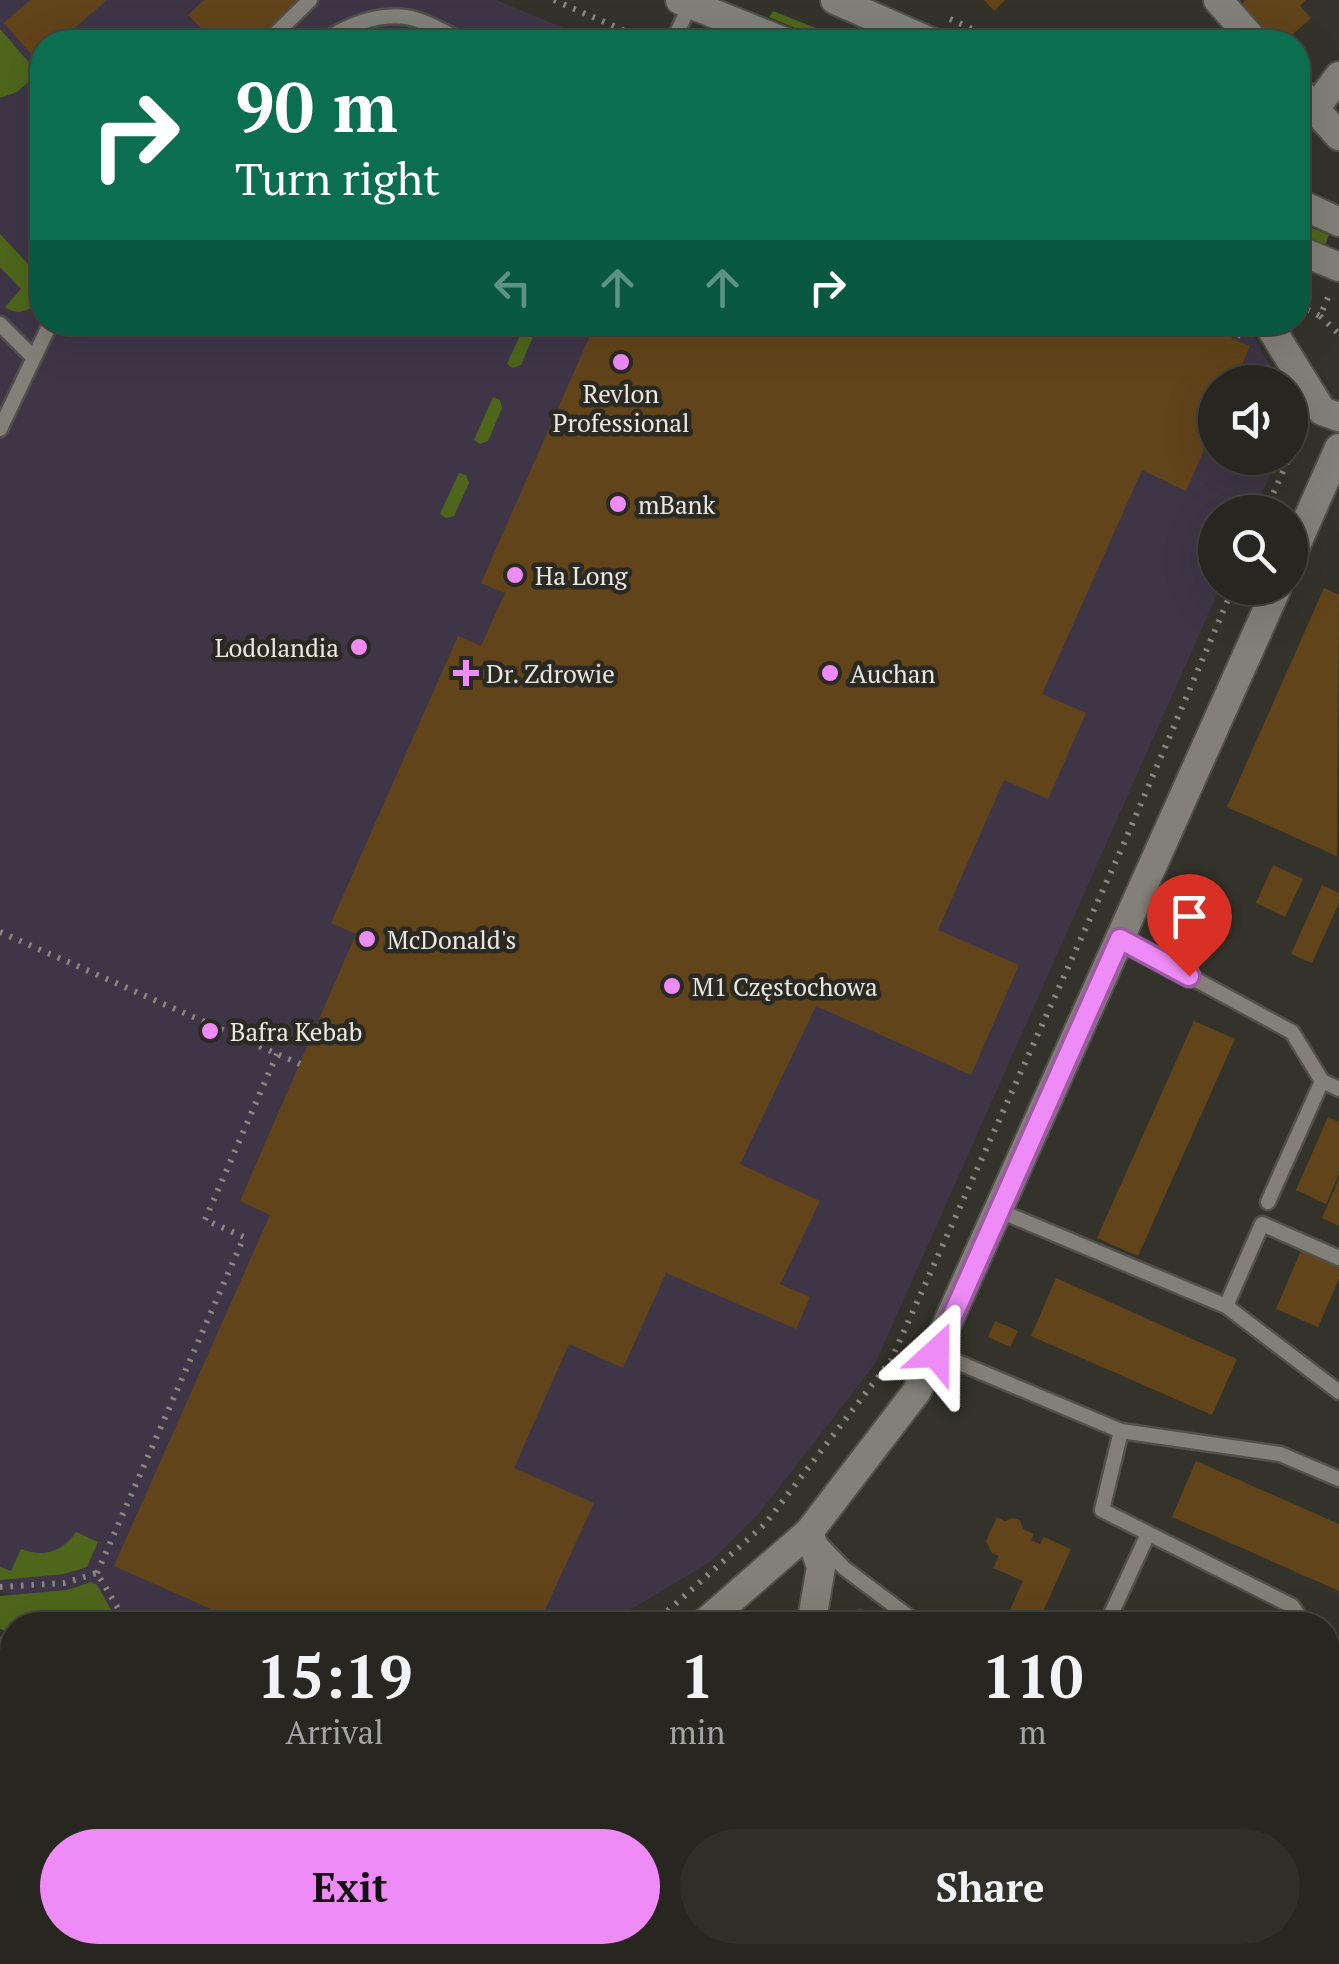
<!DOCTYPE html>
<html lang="en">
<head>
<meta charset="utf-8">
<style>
	:root { --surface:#272620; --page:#2f2e29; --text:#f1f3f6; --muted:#a4a5a5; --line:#43433e; --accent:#ef8bf7 }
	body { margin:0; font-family:"PT Serif",serif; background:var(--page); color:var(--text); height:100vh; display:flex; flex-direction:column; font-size:38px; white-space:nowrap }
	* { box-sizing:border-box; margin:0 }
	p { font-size:32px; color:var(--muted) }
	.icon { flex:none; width:55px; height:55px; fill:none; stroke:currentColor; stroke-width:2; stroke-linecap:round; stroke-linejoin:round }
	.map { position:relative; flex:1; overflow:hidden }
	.sheet { position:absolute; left:0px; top:1612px; width:1340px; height:352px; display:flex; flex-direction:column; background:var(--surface); border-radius:40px 40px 0 0; box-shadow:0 10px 40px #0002,0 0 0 2px var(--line) }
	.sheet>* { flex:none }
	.banner { position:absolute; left:30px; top:30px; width:1280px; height:305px; border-radius:40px; box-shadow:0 10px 40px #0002,0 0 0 2px var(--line); background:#0b6e4f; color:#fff; overflow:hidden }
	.tools { position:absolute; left:1198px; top:365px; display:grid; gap:20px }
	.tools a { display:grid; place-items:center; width:110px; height:110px; border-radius:50%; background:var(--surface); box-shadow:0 10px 40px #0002,0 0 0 2px var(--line); font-size:50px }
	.pin { position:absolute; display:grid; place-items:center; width:85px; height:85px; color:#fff; margin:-102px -42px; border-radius:50% 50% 50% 0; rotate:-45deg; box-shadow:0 0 10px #0007 }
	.pin .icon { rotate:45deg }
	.me { position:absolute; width:110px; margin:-55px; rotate:24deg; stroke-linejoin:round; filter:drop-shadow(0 0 8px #0008) }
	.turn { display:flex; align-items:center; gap:35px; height:210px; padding:0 40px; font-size:45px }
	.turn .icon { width:130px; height:130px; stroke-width:2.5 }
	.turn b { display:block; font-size:70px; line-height:85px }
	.lanes { display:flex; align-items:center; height:95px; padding:0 40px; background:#0003; justify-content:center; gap:50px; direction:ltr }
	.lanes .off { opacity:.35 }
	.eta { display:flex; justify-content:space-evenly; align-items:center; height:170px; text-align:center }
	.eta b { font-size:60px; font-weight:800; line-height:70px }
	.button { display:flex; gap:20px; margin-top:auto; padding:20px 40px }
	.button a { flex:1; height:115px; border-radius:60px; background:var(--accent); color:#111; font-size:40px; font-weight:800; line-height:115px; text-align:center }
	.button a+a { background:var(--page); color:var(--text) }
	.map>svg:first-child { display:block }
	.commercial { fill:#3e3647 }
	.green { fill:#4e661b }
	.building { fill:#62441a }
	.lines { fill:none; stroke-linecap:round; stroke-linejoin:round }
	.service-casing { stroke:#51504a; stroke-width:19 }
	.minor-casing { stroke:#51504a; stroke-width:32 }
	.tertiary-casing { stroke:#51504a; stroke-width:32 }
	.secondary-casing { stroke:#51504a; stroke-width:32 }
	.path { stroke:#888781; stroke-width:6; stroke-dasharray:2.5 8; stroke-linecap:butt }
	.service { stroke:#828078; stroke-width:14 }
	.minor { stroke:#828078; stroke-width:28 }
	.tertiary { stroke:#828078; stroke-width:28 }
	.secondary { stroke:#828078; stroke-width:28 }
	.route-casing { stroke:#9b5aa1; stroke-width:25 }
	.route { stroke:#ef8bf7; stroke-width:18 }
	.poi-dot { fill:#ef8bf7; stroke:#2a2922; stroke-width:4 }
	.labels { text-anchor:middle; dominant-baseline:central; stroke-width:9; stroke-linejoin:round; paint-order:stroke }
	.poi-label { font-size:25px; fill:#e9e8e3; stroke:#2a2922; text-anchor:start }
</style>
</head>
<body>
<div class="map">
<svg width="1339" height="1964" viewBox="0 0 1339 1964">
	<rect width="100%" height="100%" fill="#34332b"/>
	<path class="commercial" d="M0 0H496L598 42H42V322H1246L1279 382H1215V458H1278L1253 512H1215V588H1220L875 1364 759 1513 710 1562 605 1625H72L0 1591Z"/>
	<path class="green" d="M773 11 851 42H828L769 17Z
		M0 29 38 73 17 92 0 98Z
		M1298 222 1329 235 1324 248 1298 237Z
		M0 234 28 264 42 251V298C31 310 19 317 5 307L21 289 0 267Z
		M526 322 533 324 535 332 521 365 513 368 507 364Z
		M493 397 500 400 502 408 488 441 480 444 474 440Z
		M459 473 466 475 469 483 454 516 446 518 440 514Z
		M76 1532 98 1542 87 1567 64 1574 0 1580V1567L11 1571 21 1549C44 1558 62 1552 76 1532Z
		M91 1582 97 1585 120 1625H12V1634L0 1629V1596L67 1590Z"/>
	<path class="building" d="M30 0H107L58 42H42V56L37 61 4 23Z
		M204 0H305L262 42H215L188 15Z
		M984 0H1005L994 11Z
		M1246 0H1306L1300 6 1311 18 1284 42H1276L1240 5Z
		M596 322H1196L1250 346 1234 382H1215V425L1186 491 1142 470 1042 694 1086 713 1048 799 1004 780 938 930 1019 965 971 1075 816 1006 740 1164 820 1201 780 1284 810 1297 796 1329 666 1273 623 1368 569 1344 514 1468 594 1503 538 1625H247L114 1566 270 1215 240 1201 356 934 331 923 458 636 481 646 505 593 481 583Z
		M1324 588 1339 595 1337 856 1227 807Z
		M1273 865 1303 879 1285 917 1256 903Z
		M1322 885 1339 893V903L1312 963 1291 954Z
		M1194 1021 1235 1039 1138 1256 1097 1238Z
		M1328 1117 1339 1122V1174L1326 1204 1296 1190Z
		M1339 1179V1226L1322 1218Z
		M1303 1246 1339 1262V1279L1318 1327 1276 1309Z
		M1056 1278 1237 1359 1212 1415 1031 1336Z
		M995 1321 1018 1331 1010 1347 988 1337Z
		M1196 1461 1339 1524V1591L1172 1517Z
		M997 1517 1005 1521 1012 1518 1020 1520 1023 1529 1034 1534 1031 1540 1040 1544 1044 1537 1071 1549 1037 1625 1009 1612 1023 1581 993 1568 999 1556 992 1553 986 1541Z
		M859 1608 874 1615 868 1625H850Z
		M1332 1925 1339 1929V1944L1333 1954 1328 1952V1933Z
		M497 1952H503L508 1964H473Z
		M575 1952H617L606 1964H564Z
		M839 1952H909L914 1964H845Z"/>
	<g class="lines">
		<defs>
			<path id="service" d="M267 42 310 0
				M323 42C345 26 377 13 406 17 426 20 448 35 466 42
				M673 42 690 4
				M0 324 32 356
				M0 429 51 322
				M1121 939 1292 1032 1322 1081 1339 1089
				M1268 1202 1322 1081
				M1000 1211 1226 1306 1339 1392
				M1226 1306 1262 1224 1339 1258
				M936 1353 1121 1431 1280 1454 1339 1479
				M1121 1431 1102 1510 1292 1606 1305 1625
				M820 1543 844 1568 920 1625
				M1106 1625 1148 1534
				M1328 1659 1339 1669
				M1328 1878 1339 1884
				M798 1952 803 1964
				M631 1964 636 1959 652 1964"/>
			<path id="minor" d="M1218 0 1255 42
				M1298 90 1339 136
				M1315 109 1339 76
				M1267 322 1322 411 1339 417
				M1290 559 1339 448
				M809 1532 821 1567 811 1625
				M702 1625 809 1532 917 1391 1277 588"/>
			<path id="tertiary" d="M0 1696 12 1701
				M384 1952 389 1964"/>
			<path id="secondary" d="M680 0 785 42
				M835 0 931 42
				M1298 203 1339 222
				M1298 250 1339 267"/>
		</defs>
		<use href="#service" class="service-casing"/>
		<use href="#minor" class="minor-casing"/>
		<use href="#tertiary" class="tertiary-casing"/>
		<use href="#secondary" class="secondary-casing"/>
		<path class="path" d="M554 0 650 42
			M950 19 1001 42
			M1298 309 1303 307 1320 316 1330 293
			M1320 316 1339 334
			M1210 322 1243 337
			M1290 454 1300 430
			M1265 512 1289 458
			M0 932 300 1064
			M97 1573 244 1237 205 1220 277 1054
			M0 1587 64 1583 97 1573 128 1625
			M652 1625 765 1524 891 1360 1125 841 1233 588
			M0 1639 12 1643
			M0 1750 12 1755
			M66 1952 67 1964
			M198 1952V1964
			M331 1952 336 1964
			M425 1952 430 1964
			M217 1964 224 1957 258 1952"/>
		<use href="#service" class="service"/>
		<use href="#minor" class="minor"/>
		<use href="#tertiary" class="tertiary"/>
		<use href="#secondary" class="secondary"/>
	</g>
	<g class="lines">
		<defs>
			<path id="route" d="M936 1353 1120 939 1189 976"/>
		</defs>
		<use href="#route" class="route-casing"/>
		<use href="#route" class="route"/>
	</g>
	<g class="poi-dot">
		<circle cx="621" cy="362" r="10"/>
		<circle cx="618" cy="504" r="10"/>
		<circle cx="515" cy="575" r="10"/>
		<circle cx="359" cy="647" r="10"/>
		<path d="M461 658h10v10h10v10h-10v10h-10v-10h-10v-10h10z"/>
		<circle cx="830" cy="673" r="10"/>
		<circle cx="367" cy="939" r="10"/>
		<circle cx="672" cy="986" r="10"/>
		<circle cx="210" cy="1031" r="10"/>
	</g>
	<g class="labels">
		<g class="poi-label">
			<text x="621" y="393" text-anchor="middle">Revlon<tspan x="621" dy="29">Professional</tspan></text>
			<text x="638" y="504">mBank</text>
			<text x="535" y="575">Ha Long</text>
			<text x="339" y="647" text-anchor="end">Lodolandia</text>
			<text x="486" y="673">Dr. Zdrowie</text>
			<text x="850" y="673">Auchan</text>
			<text x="387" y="939">McDonald's</text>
			<text x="692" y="986">M1 Częstochowa</text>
			<text x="230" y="1031">Bafra Kebab</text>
		</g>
	</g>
</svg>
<div class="tools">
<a><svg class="icon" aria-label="sound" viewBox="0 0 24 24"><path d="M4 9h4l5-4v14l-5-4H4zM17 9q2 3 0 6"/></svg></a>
<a><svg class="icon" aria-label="search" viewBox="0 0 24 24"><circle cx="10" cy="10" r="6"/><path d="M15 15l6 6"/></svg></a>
</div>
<div class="pin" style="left:1189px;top:976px;background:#d93025"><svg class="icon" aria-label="arrive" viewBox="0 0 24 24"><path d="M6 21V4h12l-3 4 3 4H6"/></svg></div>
<svg class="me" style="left:936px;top:1353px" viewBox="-20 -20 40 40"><path d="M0-17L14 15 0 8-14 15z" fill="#ef8bf7" stroke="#fff" stroke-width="4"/></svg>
<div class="banner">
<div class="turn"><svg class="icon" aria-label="right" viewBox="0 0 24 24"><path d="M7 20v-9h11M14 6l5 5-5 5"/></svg><div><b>90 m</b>Turn right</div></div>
<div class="lanes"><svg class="icon off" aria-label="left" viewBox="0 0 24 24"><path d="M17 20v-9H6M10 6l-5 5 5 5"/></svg><svg class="icon off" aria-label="ahead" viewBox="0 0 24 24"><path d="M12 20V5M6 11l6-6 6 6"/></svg><svg class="icon off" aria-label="ahead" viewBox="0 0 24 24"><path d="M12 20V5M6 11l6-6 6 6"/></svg><svg class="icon" aria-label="right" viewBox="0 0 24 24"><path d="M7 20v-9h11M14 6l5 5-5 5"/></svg></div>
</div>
<section class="sheet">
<div class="eta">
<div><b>15:19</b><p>Arrival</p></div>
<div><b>1</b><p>min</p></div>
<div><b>110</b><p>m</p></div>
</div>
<div class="button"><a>Exit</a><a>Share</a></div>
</section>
</div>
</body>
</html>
